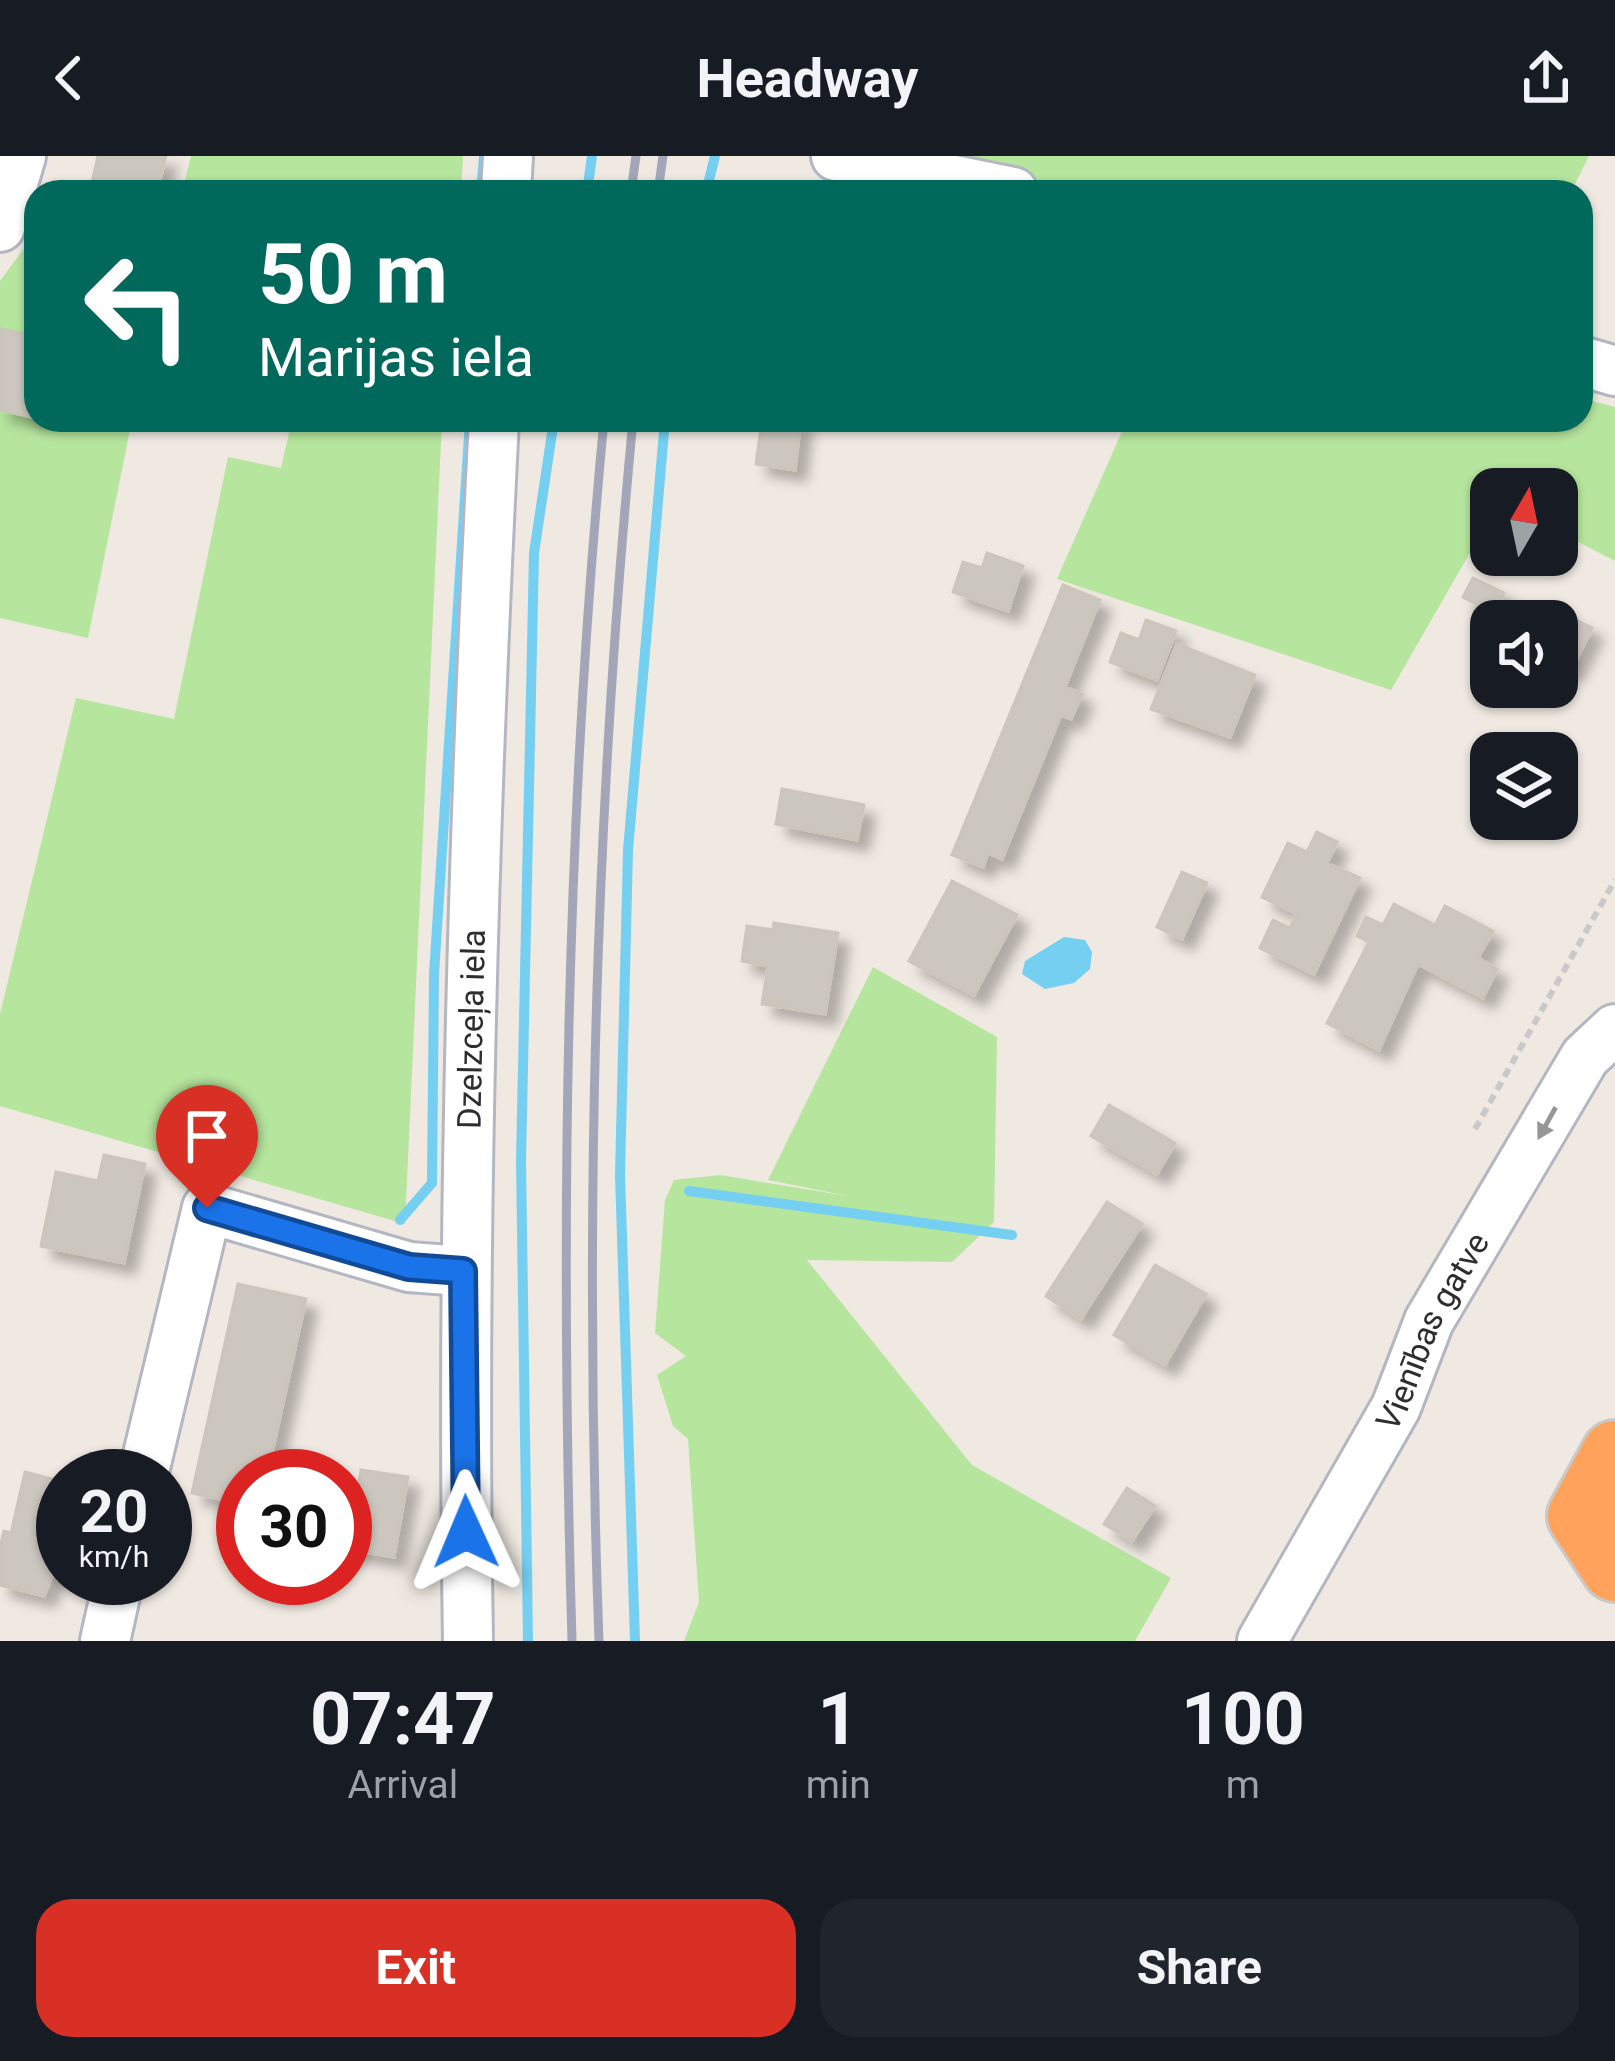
<!DOCTYPE html>
<html lang="en">
<head>
<meta charset="utf-8">
<style>
	:root { --surface:#171b24; --page:#20242c; --text:#f1f3f6; --muted:#9ea1a6; --accent:#d93025 }
	body { margin:0; font-family:Roboto,sans-serif; background:var(--page); color:var(--text); height:100vh; display:flex; flex-direction:column; font-size:45px; white-space:nowrap }
	* { box-sizing:border-box; margin:0 }
	p { font-size:39px; color:var(--muted) }
	.icon { flex:none; width:66px; height:66px; fill:none; stroke:currentColor; stroke-width:2; stroke-linecap:round; stroke-linejoin:round }
	.map { position:relative; height:1485px; overflow:hidden }
	.panel { display:flex; flex-direction:column; background:var(--surface); flex:1 }
	.panel>* { flex:none }
	.top-card { position:absolute; left:24px; top:24px; width:1569px; height:252px; border-radius:36px; box-shadow:0 3px 9px #0004; background:#00695c; color:#fff; overflow:hidden }
	.needle { width:78px; rotate:9deg }
	.controls { position:absolute; left:1470px; top:312px; display:grid; gap:24px }
	.controls a { display:grid; place-items:center; width:108px; height:108px; border-radius:24px; background:var(--surface); box-shadow:0 3px 9px #0004; font-size:60px }
	.speed { position:absolute; left:36px; top:1293px; display:flex; gap:24px; font-size:60px; font-weight:700; text-align:center }
	.speed>* { display:grid; place-content:center; width:156px; height:156px; border-radius:50%; background:var(--surface); box-shadow:0 3px 9px #0004; line-height:1 }
	.speed small { font-size:30px; font-weight:400 }
	.speed .limit { border:18px solid #d22; background:#fff; color:#111 }
	.pin { position:absolute; display:grid; place-items:center; width:102px; height:102px; color:#fff; margin:-123px -51px; border-radius:50% 50% 50% 0; rotate:-45deg; box-shadow:0 0 12px #0007 }
	.pin .icon { rotate:45deg }
	.me { position:absolute; width:132px; margin:-66px; rotate:359deg; stroke-linejoin:round; filter:drop-shadow(0 0 9px #0008) }
	.turn { display:flex; align-items:center; gap:42px; height:252px; padding:0 36px; font-size:54px }
	.turn .icon { width:156px; height:156px; stroke-width:2.5 }
	.turn b { display:block; font-size:84px; line-height:102px }
	.eta { display:flex; justify-content:space-evenly; align-items:center; height:204px; text-align:center }
	.eta b { font-size:72px; font-weight:700; line-height:84px }
	.primary-button { display:flex; gap:24px; margin-top:auto; padding:24px 36px }
	.primary-button a { flex:1; height:138px; border-radius:36px; background:var(--accent); color:#fff; font-size:48px; font-weight:700; line-height:138px; text-align:center }
	.primary-button a+a { background:var(--page); color:var(--text) }
	header { display:flex; justify-content:space-between; align-items:center; height:156px; padding:0 36px; background:var(--surface); font-size:54px; font-weight:700 }
	.map>svg:first-child { display:block }
	.green { fill:#b6e59e }
	.water { fill:#75cff0 }
	.lines { fill:none; stroke-linecap:round; stroke-linejoin:round }
	.stream { stroke:#75cff0; stroke-width:10 }
	.building { fill:#cbc7bf; stroke:#cbc5ba; stroke-width:3; filter:url(#shadow) }
	.minor-casing { stroke:#b4b7c1; stroke-width:54 }
	.highway-casing { stroke:#c9c9c9; stroke-width:72 }
	.path { stroke:#c9c9c9; stroke-width:6; stroke-dasharray:9 6; stroke-linecap:butt }
	.minor { stroke:#fff; stroke-width:48 }
	.highway { stroke:#ffa35c; stroke-width:66 }
	.rail { stroke:#a3a6b8; stroke-width:9 }
	.oneway { fill:#969696 }
	.route-casing { stroke:#114b97; stroke-width:30 }
	.route { stroke:#1a73e8; stroke-width:21 }
	.labels { text-anchor:middle; dominant-baseline:central; stroke-width:9; stroke-linejoin:round; paint-order:stroke }
	.street-label { font-size:33px; fill:#2e2e2e; stroke:#fff }
</style>
</head>
<body>
<header><svg class="icon" aria-label="back" viewBox="0 0 24 24"><path d="M15 5l-7 7 7 7"/></svg>Headway<svg class="icon" aria-label="share" viewBox="0 0 24 24"><path d="M12 15V3M7 8l5-5 5 5M5 13v7h14v-7"/></svg></header>
<div class="map">
<svg width="1615" height="1485" viewBox="0 0 1615 1485">
	<defs>
		<filter id="shadow"><feDropShadow dx="11" dy="11" stdDeviation="6" flood-color="#0004"/></filter>
	</defs>
	<rect width="100%" height="100%" fill="#efe9e1"/>
	<path class="green" d="M191 0H463L461 36H182Z
		M950 0H1589L1571 36H1068Z
		M30 84 36 86V264H132L88 482 0 462V125Z
		M1581 242 1615 251V405L1557 375V333H1491V360L1391 534 1057 423 1127 264H1581Z
		M292 264H442L405 1068 0 950V858L76 542 174 563 228 301 281 312Z
		M873 811 997 881 994 1066 952 1106 807 1104 972 1309 1171 1422 1135 1485H684L699 1446 688 1283 673 1270 657 1219 686 1200 655 1177 665 1044 674 1024 720 1019 848 1040 768 1024Z"/>
	<path class="water" d="M1064 781 1085 784 1092 796 1090 813 1074 827 1045 833 1022 818 1025 805Z"/>
	<g class="lines">
		<path class="stream" d="M481 36 484 0
			M587 36 592 0
			M706 36 715 0
			M28 66 36 68
			M689 1035 1012 1079
			M400 1064 432 1027 434 818 470 264
			M528 1485 521 1005 534 397 554 264
			M635 1485 620 1019 628 694 665 264"/>
	</g>
	<path class="building" d="M98 0H166L157 36H90Z
		M1 173 36 180V262L0 254Z
		M762 264H801L795 314 756 308Z
		M987 397 1023 410 1008 455 953 436 963 406 982 412Z
		M1473 422 1504 437 1494 457 1463 441Z
		M1063 429 1100 444 1065 531 1082 538 1071 563 1061 559 1002 703 988 697 983 711 952 699Z
		M1545 449 1592 472 1571 515 1557 508V465H1538Z
		M1146 464 1176 475 1157 524 1110 506 1121 477 1139 484Z
		M1177 488 1255 519 1230 581 1151 553Z
		M1500 579 1530 597H1491V632L1474 623Z
		M782 633 864 649 857 684 776 668Z
		M1317 676 1337 686 1327 707 1360 722 1314 818 1260 792 1273 764 1290 772 1297 758 1262 741 1288 687 1307 696Z
		M1182 716 1207 727 1182 783 1157 771Z
		M952 725 1017 759 974 839 909 805Z
		M1394 748 1435 769 1445 750 1493 775 1478 802 1497 813 1483 842 1418 808 1379 894 1327 867 1369 786 1357 780 1366 761 1383 769Z
		M774 767 838 777 825 858 762 848 768 810 742 805 747 770 773 774Z
		M1109 949 1175 987 1157 1018 1091 980Z
		M104 999 145 1008 124 1107 41 1090 56 1016 98 1025Z
		M1107 1046 1142 1068 1081 1163 1046 1140Z
		M1155 1109 1206 1138 1165 1209 1114 1179Z
		M238 1128 306 1143 267 1320H243V1348L192 1337Z
		M361 1314 408 1321 394 1401 345 1393V1346L355 1348Z
		M25 1316 63 1326V1395L44 1440 0 1429V1391L4 1375 11 1377Z
		M1127 1332 1155 1350 1132 1385 1104 1368Z"/>
	<g class="lines">
		<defs>
			<g id="minor">
				<path d="M836 0 1013 36"/>
				<path d="M506 36 508 0"/>
				<path d="M0 71 21 0"/>
				<path d="M1581 205 1615 215"/>
				<path d="M143 1320 207 1052 409 1111 463 1115"/>
				<path d="M105 1485 119 1422"/>
				<path id="s1" d="M468 1485C461 1077 473 671 494 264"/>
				<path id="s2" d="M1262 1485 1396 1251 1429 1165 1585 901 1615 873"/>
			</g>
			<path id="highway" d="M1615 1298 1581 1360 1615 1412"/>
		</defs>
		<use href="#minor" class="minor-casing"/>
		<use href="#highway" class="highway-casing"/>
		<path class="path" d="M1475 973 1615 724"/>
		<use href="#minor" class="minor"/>
		<use href="#highway" class="highway"/>
		<path class="rail" d="M631 36 636 0
			M658 36 663 0
			M572 1485C560 1075 565 673 604 264
			M599 1485C584 1076 594 671 633 264"/>
	</g>
	<defs><path id="oneway-solid" d="M-6-.8H1V-3.2L6.5 0L1 3.2V.8H-6Z" transform="scale(3)"/></defs>
	<use class="oneway" href="#oneway-solid" transform="translate(1547 967) rotate(119)"/>
	<g class="lines">
		<defs>
			<path id="route" d="M207 1052 409 1111 463 1115 466 1376"/>
		</defs>
		<use href="#route" class="route-casing"/>
		<use href="#route" class="route"/>
	</g>
	<g class="labels">
		<g class="street-label">
			<text stroke="none"><textPath href="#s1" startOffset="612">Dzelzceļa iela</textPath></text>
			<text stroke="none"><textPath href="#s2" startOffset="354">Vienības gatve</textPath></text>
		</g>
	</g>
</svg>
<div class="controls">
<a><svg class="needle" viewBox="-14 -14 28 28"><path d="M0-13l5 13h-10z" fill="#e53935"/><path d="M0 13l5-13h-10z" fill="#9ea1a6"/></svg></a>
<a><svg class="icon" aria-label="sound" viewBox="0 0 24 24"><path d="M4 9h4l5-4v14l-5-4H4zM17 9q2 3 0 6"/></svg></a>
<a><svg class="icon" aria-label="layers" viewBox="0 0 24 24"><path d="M12 4l9 5-9 5-9-5zM3 14l9 5 9-5"/></svg></a>
</div>
<div class="speed"><div>20<small>km/h</small></div><div class="limit">30</div></div>
<div class="pin" style="left:207px;top:1052px;background:#d93025"><svg class="icon" aria-label="arrive" viewBox="0 0 24 24"><path d="M6 21V4h12l-3 4 3 4H6"/></svg></div>
<svg class="me" style="left:466px;top:1376px" viewBox="-20 -20 40 40"><path d="M0-17L14 15 0 8-14 15z" fill="#1a73e8" stroke="#fff" stroke-width="4"/></svg>
<div class="top-card">
<div class="turn"><svg class="icon" aria-label="left" viewBox="0 0 24 24"><path d="M17 20v-9H6M10 6l-5 5 5 5"/></svg><div><b>50 m</b>Marijas iela</div></div>
</div>
</div>
<section class="panel">
<div class="eta">
<div><b>07:47</b><p>Arrival</p></div>
<div><b>1</b><p>min</p></div>
<div><b>100</b><p>m</p></div>
</div>
<div class="primary-button"><a>Exit</a><a>Share</a></div>
</section>
</body>
</html>
